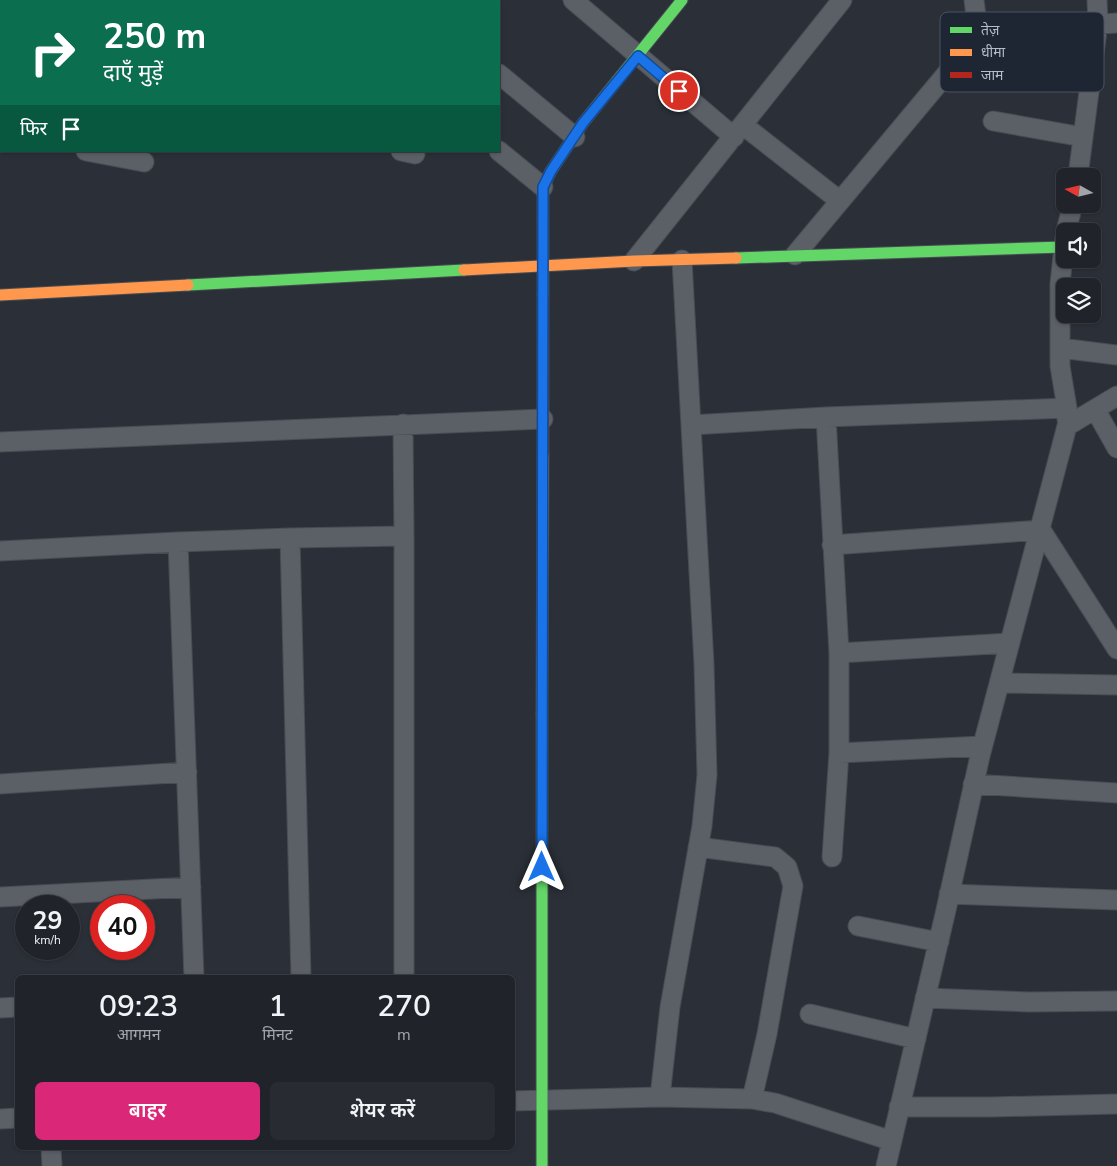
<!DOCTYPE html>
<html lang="hi">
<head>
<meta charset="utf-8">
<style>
	:root { --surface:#20242a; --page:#282c32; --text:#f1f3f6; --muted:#a2a4a8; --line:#3d4147; --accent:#db2777 }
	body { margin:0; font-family:"Nunito Sans","Noto Sans Devanagari",sans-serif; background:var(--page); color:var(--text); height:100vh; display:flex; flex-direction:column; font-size:19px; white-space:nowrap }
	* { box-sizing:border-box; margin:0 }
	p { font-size:16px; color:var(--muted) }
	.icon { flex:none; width:28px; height:28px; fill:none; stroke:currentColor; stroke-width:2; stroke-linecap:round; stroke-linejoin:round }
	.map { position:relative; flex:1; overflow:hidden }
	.panel { position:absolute; left:15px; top:975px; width:500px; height:175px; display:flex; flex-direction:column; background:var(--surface); border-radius:8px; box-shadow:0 1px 4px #0004,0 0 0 1px var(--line) }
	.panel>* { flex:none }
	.banner { position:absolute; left:0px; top:0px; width:500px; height:152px; box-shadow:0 1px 4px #0004,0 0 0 1px var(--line); background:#0b6e4f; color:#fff; overflow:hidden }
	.needle { width:32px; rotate:278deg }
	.controls { position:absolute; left:1056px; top:168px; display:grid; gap:10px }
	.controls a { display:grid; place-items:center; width:45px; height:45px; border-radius:8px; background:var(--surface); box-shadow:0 1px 4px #0004,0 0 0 1px var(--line); font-size:25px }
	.speed { position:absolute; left:15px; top:895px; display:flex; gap:10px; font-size:25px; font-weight:700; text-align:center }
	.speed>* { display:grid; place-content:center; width:65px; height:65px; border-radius:50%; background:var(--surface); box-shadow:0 1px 4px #0004,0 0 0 1px var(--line); line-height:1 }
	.speed small { font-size:12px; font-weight:400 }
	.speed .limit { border:8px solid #d22; background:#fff; color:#111 }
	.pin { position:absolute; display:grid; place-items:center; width:42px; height:42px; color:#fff; margin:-21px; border:2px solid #fff; border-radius:50%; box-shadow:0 1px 5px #0007 }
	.me { position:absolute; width:55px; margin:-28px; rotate:0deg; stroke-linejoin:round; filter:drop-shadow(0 0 4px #0008) }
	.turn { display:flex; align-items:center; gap:18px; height:105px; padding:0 20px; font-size:22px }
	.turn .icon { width:65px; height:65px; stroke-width:2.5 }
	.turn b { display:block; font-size:35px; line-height:42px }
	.then { display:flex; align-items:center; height:48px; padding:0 20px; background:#0003; gap:10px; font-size:19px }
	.eta { display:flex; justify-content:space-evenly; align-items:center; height:85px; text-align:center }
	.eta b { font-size:30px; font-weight:600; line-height:35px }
	.action { display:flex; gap:10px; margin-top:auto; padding:10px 20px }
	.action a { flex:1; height:58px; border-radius:8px; background:var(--accent); color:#fff; font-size:20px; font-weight:600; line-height:58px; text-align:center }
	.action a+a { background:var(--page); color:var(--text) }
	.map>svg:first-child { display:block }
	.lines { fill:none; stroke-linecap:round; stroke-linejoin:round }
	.street-casing { stroke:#484c53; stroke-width:21 }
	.fast-casing { stroke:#484c53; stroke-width:13 }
	.slow-casing { stroke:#484c53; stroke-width:13 }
	.jam-casing { stroke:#484c53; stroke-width:13 }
	.street { stroke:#5b5f66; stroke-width:19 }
	.fast { stroke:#63d668; stroke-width:11 }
	.slow { stroke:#ff974d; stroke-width:11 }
	.jam { stroke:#b3261e; stroke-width:11 }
	.route-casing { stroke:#114b97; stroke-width:12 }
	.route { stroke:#1a73e8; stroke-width:9 }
	.key { fill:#1e2633; stroke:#4c5360; stroke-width:1 }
	.key-label { font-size:14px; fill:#b6bcc8 }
</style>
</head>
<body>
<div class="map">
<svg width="1117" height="1166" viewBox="0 0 1117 1166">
	<rect width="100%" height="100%" fill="#2b3038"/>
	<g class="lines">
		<defs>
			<path id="street" d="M404 0 413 1
				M573 0 734 137
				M260 1 261 0
				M390 1V0
				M0 29H1
				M978 32 1117 23
				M499 74 575 137
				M993 121 1083 137
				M743 125 840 201
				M0 136H1
				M86 151 144 162
				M401 151 415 154
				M499 151 543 187
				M1078 176 1098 23 1097 0
				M1066 231 1073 204
				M1065 237 1060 284V366L1067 408V420
				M795 255 973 42 978 32 974 0
				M634 261 842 0
				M1060 348 1117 355
				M1095 409 1117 448
				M826 417 839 653V753
				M691 425 826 417 1067 408
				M0 442 543 419
				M404 536V978
				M290 538 404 536 403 424
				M832 545 1041 530 1117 649
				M0 551 178 542
				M839 653 1010 643
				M999 683 1117 685
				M0 784 187 772
				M973 784 1117 793
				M698 847 775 857 787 867 793 886 767 1034 752 1099
				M832 857 839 753 982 746
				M949 894 1117 900
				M0 897 191 887
				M858 926 939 942
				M194 978 178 542 290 538 301 978
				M925 998 1029 1002 1117 1001
				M0 1008 18 1007
				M810 1014 916 1039
				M660 1097 670 1007 702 826 707 775 704 664 682 260
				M512 1101 660 1097 752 1099 775 1103 892 1141
				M899 1107H991L1117 1104
				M0 1119 18 1118
				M51 1148 52 1166
				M886 1166 946 910 980 756 1067 426 1117 396"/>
			<path id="fast" d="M736 258 1063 247
				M188 285 464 270
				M543 295V187L551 171 583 123 682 0
				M542 1166V715"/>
			<path id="slow" d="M464 270 634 261 736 258
				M0 295 188 285
				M542 715 543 456"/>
			<path id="jam" d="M543 456V295"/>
		</defs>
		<use href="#street" class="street-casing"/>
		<use href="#fast" class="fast-casing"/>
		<use href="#slow" class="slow-casing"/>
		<use href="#jam" class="jam-casing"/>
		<use href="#street" class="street"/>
		<use href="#fast" class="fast"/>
		<use href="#slow" class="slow"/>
		<use href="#jam" class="jam"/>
	</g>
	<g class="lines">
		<defs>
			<path id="route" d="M542 867 543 187 551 171 583 123 638 56 679 91"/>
		</defs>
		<use href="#route" class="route-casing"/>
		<use href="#route" class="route"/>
	</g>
	<rect x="940" y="12" width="164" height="80" rx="8" class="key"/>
	<rect x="950" y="27" width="22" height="6" fill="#63d668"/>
	<rect x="950" y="49" width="22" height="7" fill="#ff974d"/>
	<rect x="950" y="72" width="22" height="6" fill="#b3261e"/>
	<g class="key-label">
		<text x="981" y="35">तेज़</text>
		<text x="981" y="57">धीमा</text>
		<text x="981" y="80">जाम</text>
	</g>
</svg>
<div class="controls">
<a><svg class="needle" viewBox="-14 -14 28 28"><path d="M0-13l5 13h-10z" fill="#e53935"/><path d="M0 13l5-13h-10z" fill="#a2a4a8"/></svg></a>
<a><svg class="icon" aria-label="sound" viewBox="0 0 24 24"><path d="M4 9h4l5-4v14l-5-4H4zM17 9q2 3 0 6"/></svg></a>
<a><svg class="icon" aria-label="layers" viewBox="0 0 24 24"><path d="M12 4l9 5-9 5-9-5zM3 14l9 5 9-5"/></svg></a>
</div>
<div class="speed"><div>29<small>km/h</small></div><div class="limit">40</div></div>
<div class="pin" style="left:679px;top:91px;background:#d93025"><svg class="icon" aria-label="arrive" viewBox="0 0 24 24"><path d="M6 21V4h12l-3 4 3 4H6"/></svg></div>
<svg class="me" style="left:542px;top:867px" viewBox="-20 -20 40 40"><path d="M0-17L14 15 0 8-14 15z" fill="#1a73e8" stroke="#fff" stroke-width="4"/></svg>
<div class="banner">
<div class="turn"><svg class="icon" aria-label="right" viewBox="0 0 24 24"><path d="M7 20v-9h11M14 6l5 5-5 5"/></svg><div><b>250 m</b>दाएँ मुड़ें</div></div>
<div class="then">फिर<svg class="icon" aria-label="arrive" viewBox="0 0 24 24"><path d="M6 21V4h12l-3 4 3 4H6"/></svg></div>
</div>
<section class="panel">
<div class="eta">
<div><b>09:23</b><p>आगमन</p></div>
<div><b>1</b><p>मिनट</p></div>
<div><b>270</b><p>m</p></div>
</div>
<div class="action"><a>बाहर</a><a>शेयर करें</a></div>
</section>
</div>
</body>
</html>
